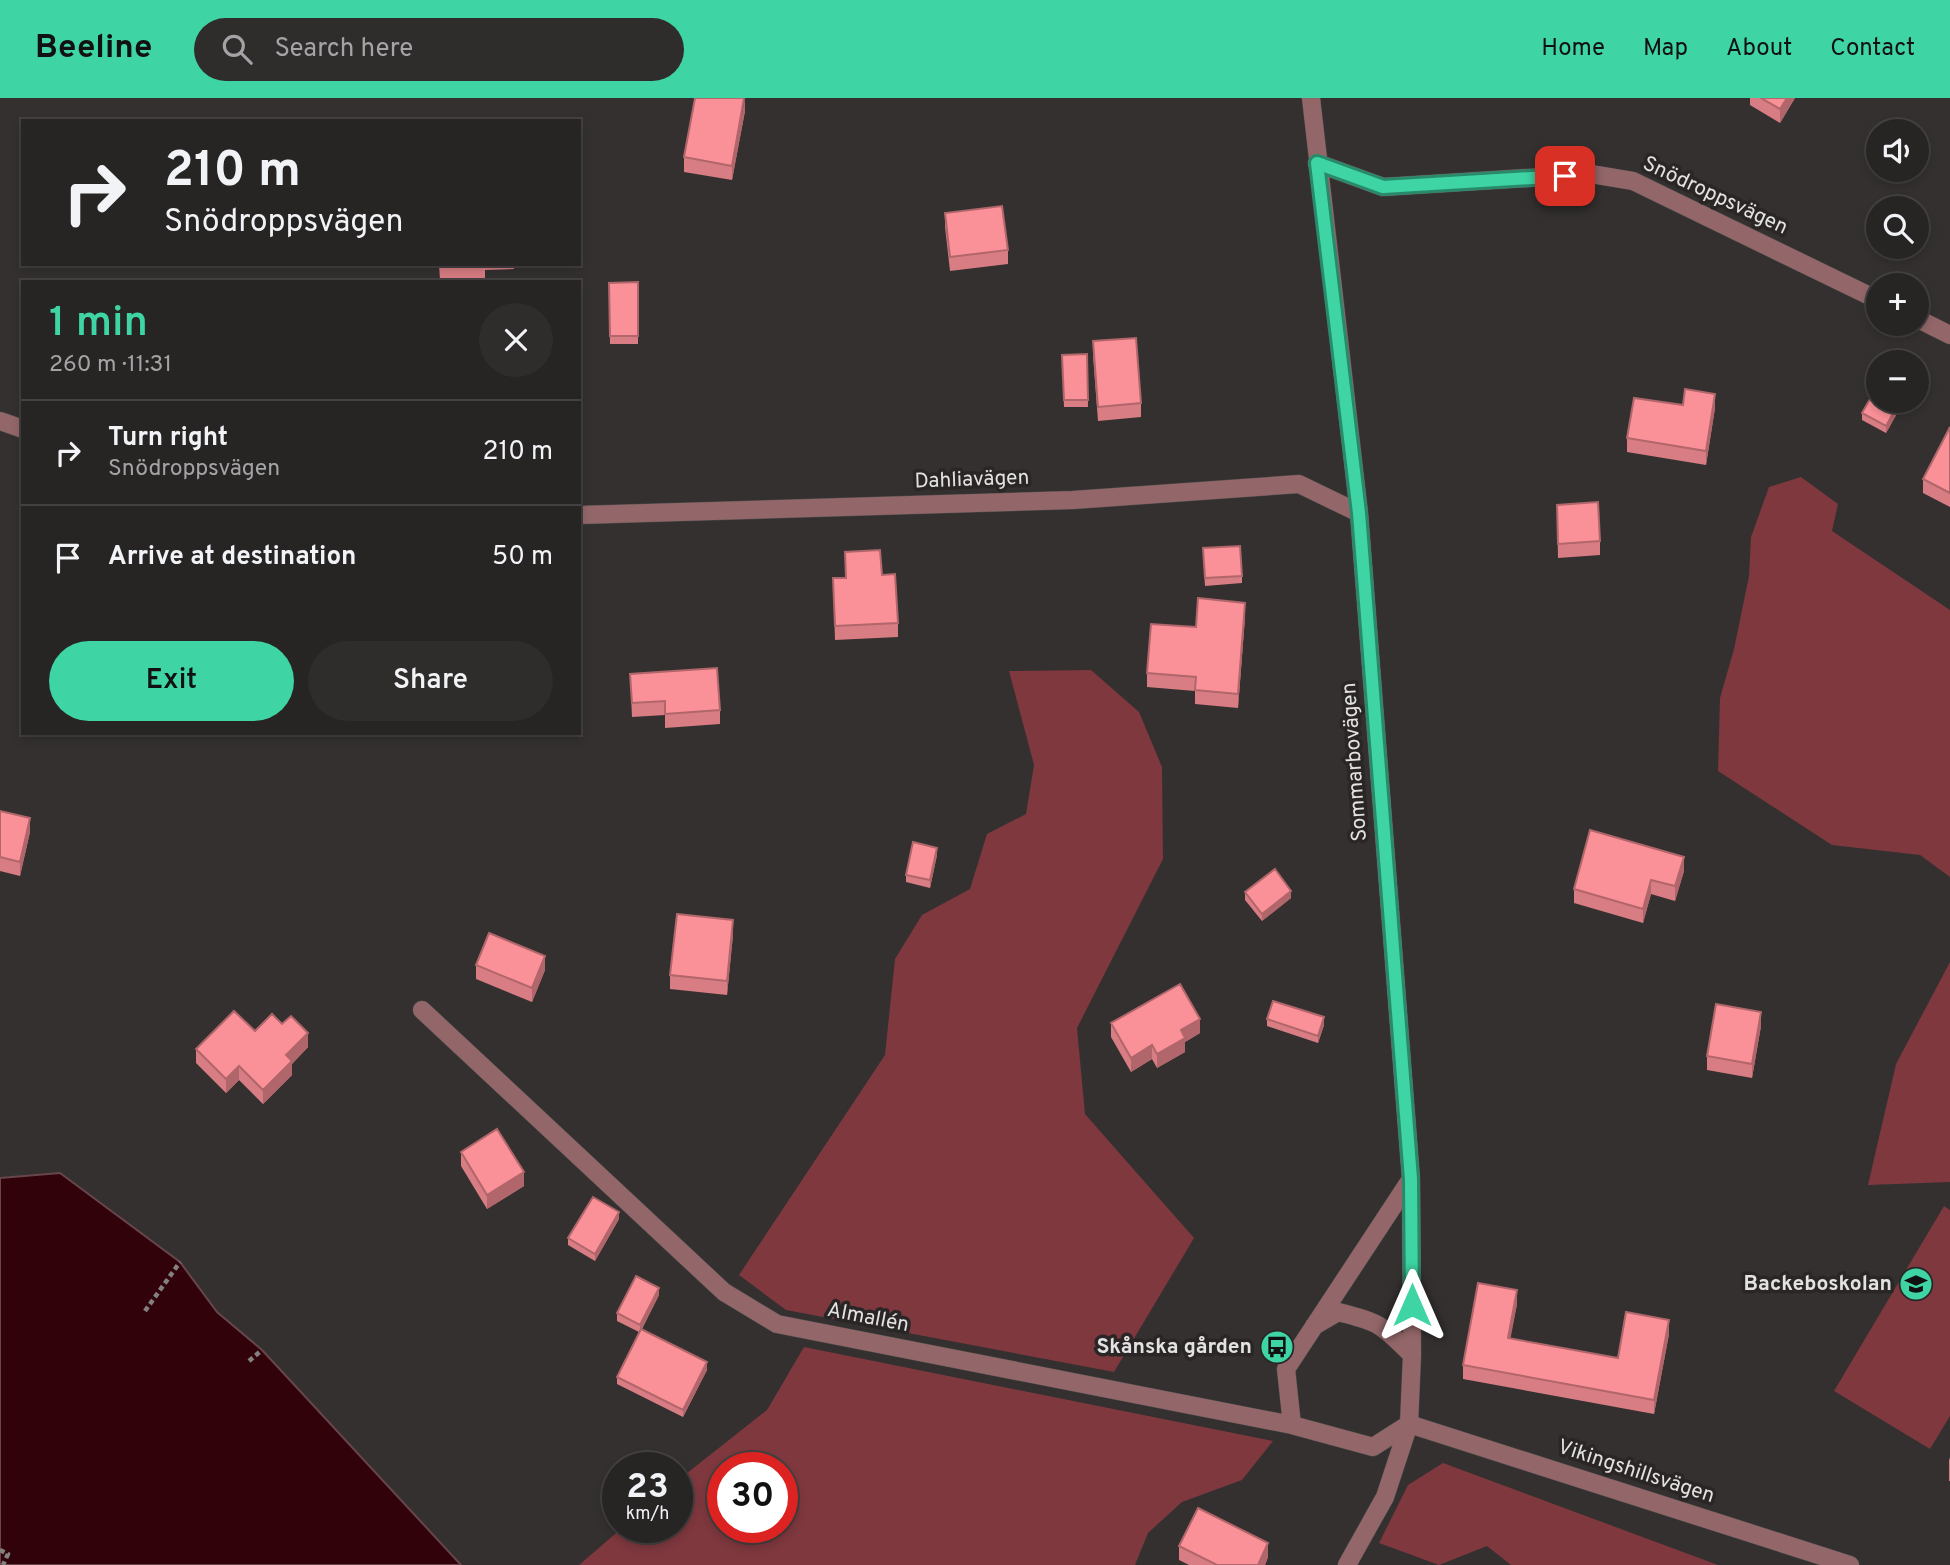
<!DOCTYPE html>
<html lang="en">
<head>
<meta charset="utf-8">
<style>
	:root { --surface:#272424; --page:#2f2c2c; --text:#f1f3f6; --muted:#a4a4a6; --line:#434141; --accent:#3ed4a3 }
	body { margin:0; font-family:Overpass,sans-serif; background:var(--page); color:var(--text); height:100vh; display:flex; flex-direction:column; font-size:26px; white-space:nowrap }
	* { box-sizing:border-box; margin:0 }
	p { font-size:23px; color:var(--muted) }
	.icon { flex:none; width:38px; height:38px; fill:none; stroke:currentColor; stroke-width:2; stroke-linecap:round; stroke-linejoin:round }
	.map { position:relative; flex:1; overflow:hidden }
	.side { position:absolute; left:21px; top:182px; width:560px; height:455px; display:flex; flex-direction:column; background:var(--surface); border-radius:0px; box-shadow:0 4px 10px #0003,0 0 0 2px var(--line) }
	.side>* { flex:none }
	.hud { position:absolute; left:21px; top:21px; width:560px; height:147px; border-radius:0px; box-shadow:0 4px 10px #0003,0 0 0 2px var(--line); background:#272424; color:var(--text); overflow:hidden }
	.controls { position:absolute; left:1866px; top:21px; display:grid; gap:14px }
	.controls a { display:grid; place-items:center; width:63px; height:63px; border-radius:50%; background:var(--surface); box-shadow:0 4px 10px #0003,0 0 0 2px var(--line); font-size:35px }
	.speed { position:absolute; left:602px; top:1354px; display:flex; gap:14px; font-size:35px; font-weight:700; text-align:center }
	.speed>* { display:grid; place-content:center; width:91px; height:91px; border-radius:50%; background:var(--surface); box-shadow:0 4px 10px #0003,0 0 0 2px var(--line); line-height:1 }
	.speed small { font-size:18px; font-weight:400 }
	.speed .limit { border:10px solid #d22; background:#fff; color:#111 }
	.pin { position:absolute; display:grid; place-items:center; width:60px; height:60px; color:#fff; margin:-30px; border-radius:14px; box-shadow:0 4px 10px #0006 }
	.me { position:absolute; width:77px; margin:-38px; rotate:0deg; stroke-linejoin:round; filter:drop-shadow(0 0 5px #0008) }
	.turn { display:flex; align-items:center; gap:24px; height:147px; padding:0 28px; font-size:32px }
	.turn .icon { width:91px; height:91px; stroke-width:2.5 }
	.turn b { display:block; font-size:49px; line-height:60px }
	.round { display:grid; place-items:center; flex:none; width:74px; height:74px; border-radius:37px; background:var(--page) }
	.headline { display:flex; align-items:center; justify-content:space-between; height:119px; padding:0 28px }
	h1 { font-size:42px; font-weight:600; line-height:52px; color:var(--accent) }
	.button { display:flex; gap:14px; margin-top:auto; padding:14px 28px }
	.button a { flex:1; height:80px; border-radius:42px; background:var(--accent); color:#111; font-size:28px; font-weight:600; line-height:80px; text-align:center }
	.button a+a { background:var(--page); color:var(--text) }
	ul { padding:0; list-style:none }
	li { display:flex; align-items:center; gap:21px; height:105px; padding:0 28px; border-top:2px solid var(--line) }
	li div { flex:1 }
	li b { display:block; font-size:26px }
	li em { font-style:normal }
	header { display:flex; align-items:center; gap:42px; box-sizing:border-box; height:98px; padding:0 35px; background:var(--accent); color:#111 }
	header strong { font-size:33px }
	nav { display:flex; gap:38px; margin-inline-start:auto; font-size:24px }
	.search { width:490px; height:63px; background:var(--page); display:flex; align-items:center; gap:18px; box-sizing:border-box; padding:0 24px; border-radius:38px; color:var(--muted); font-size:26px }
	.map>svg:first-child { display:block }
	.green { fill:#7e383e; fill-rule:evenodd }
	.water { fill:#32020b; stroke:#67454b; stroke-width:2 }
	.lines { fill:none; stroke-linecap:round; stroke-linejoin:round }
	.minor-casing { stroke:#504c4c; stroke-width:19 }
	.path { stroke:#838080; stroke-width:4.5; stroke-dasharray:5 3.5; stroke-linecap:butt }
	.minor { stroke:#936769; stroke-width:18 }
	.wall { fill:#d87d83 }
	.shaded-wall { fill:#b0666a }
	.building { fill:#fb9198; stroke:#b0666a; stroke-width:2 }
	.route-casing { stroke:#288a6a; stroke-width:18 }
	.route { stroke:#3ed4a3; stroke-width:12 }
	.labels { text-anchor:middle; dominant-baseline:central; stroke-width:7; stroke-linejoin:round; paint-order:stroke }
	.street-label { font-size:21px; fill:#e3e1e1; stroke:#2a2626 }
	.poi-label { font-size:21px; font-weight:bold; fill:#e3e1e1; stroke:#2a2626; text-anchor:end }
</style>
</head>
<body>
<header>
<strong>Beeline</strong>
<div class="search"><svg class="icon" aria-label="search" viewBox="0 0 24 24"><circle cx="10" cy="10" r="6"/><path d="M15 15l6 6"/></svg>Search here</div>
<nav><a>Home</a><a>Map</a><a>About</a><a>Contact</a></nav>
</header>
<div class="map">
<svg width="1950" height="1467" viewBox="0 0 1950 1467">
	<rect width="100%" height="100%" fill="#343030"/>
	<path class="green" d="M1801 379 1838 406 1832 433 1950 512V779L1920 757 1832 747 1718 673 1720 600 1734 551 1749 478 1751 439 1769 389Z
		M1091 572 1139 614 1162 669 1163 761 1077 930 1085 1016 1194 1140 1114 1274 786 1212 739 1177 885 957 895 861 922 817 970 791 987 736 1026 716 1034 667 1009 573Z
		M1950 864V1084L1868 1087 1896 966Z
		M1944 1108 1950 1112V1318L1930 1351 1834 1293Z
		M804 1249 1273 1343 1242 1382 1182 1404 1148 1435 1135 1467H579L622 1430H677V1383L767 1312ZM723 1370H782V1430H723Z
		M1443 1365 1718 1467H1511L1487 1448 1439 1467 1379 1445 1408 1387Z"/>
	<path class="water" d="M60 1075 180 1164 217 1214 262 1252 461 1467H0V1080Z"/>
	<g class="lines">
		<defs>
			<path id="minor" d="M1311 0 1359 415 1411 1081 1412 1257 1409 1326 1385 1399 1347 1467
				M1317 65 1383 89 1591 76 1633 83 1878 202
				M1916 220 1950 237
				M0 323 23 331
				M579 417 1073 402 1299 386 1359 415
				M422 912 724 1194 777 1226 1292 1327 1373 1349 1409 1326
				M1314 1228 1338 1214C1380 1224 1382 1227 1412 1257
				M1409 1326 1850 1467
				M1292 1327 1286 1271 1411 1081"/>
		</defs>
		<use href="#minor" class="minor-casing"/>
		<path class="path" d="M145 1213 180 1164
			M249 1263 262 1252
			M0 1452 8 1456 3 1467"/>
		<use href="#minor" class="minor"/>
	</g>
	<path class="wall" d="M1750 0H1795L1780 25 1750 7Z
		M745 13 732 82 684 74V59Z
		M945 115 1008 152V166L950 173 945 129Z
		M439 166H514V171L485 172V182H440Z
		M638 184V246H610L609 185Z
		M1093 243 1141 305V319L1098 323 1093 257Z
		M1087 256 1088 309H1064L1062 257Z
		M1904 303 1886 335 1862 322V315Z
		M1683 307 1715 310 1706 367 1627 354V340Z
		M1950 329V409L1923 395V381Z
		M1557 407 1600 443V457L1558 460Z
		M1203 457 1242 478V485L1205 488Z
		M882 477 898 525V539L835 542 833 480Z
		M1245 519 1238 610 1195 606V593L1147 589V575Z
		M630 576 720 612V626L665 630V617L632 619Z
		M0 713 30 734 20 778 0 773Z
		M937 757 930 790 906 784V777Z
		M1684 773 1675 803 1651 796 1643 825 1574 805V791Z
		M1245 794 1291 800 1262 823 1245 802Z
		M733 837 727 897 670 891V877Z
		M476 867 545 872 532 904 476 881Z
		M1267 921 1324 927 1318 945 1267 928Z
		M1111 925 1200 935 1185 944V954L1157 970 1152 961 1131 974 1111 939Z
		M1761 928 1752 980 1707 972V958Z
		M255 933 308 949 292 966V977L263 1006 239 982 226 995 196 965V951Z
		M461 1054 524 1088 487 1111 461 1068Z
		M619 1121 595 1163 568 1147V1140Z
		M659 1197 642 1231 707 1272 683 1319 617 1286V1279L639 1234 617 1223V1215Z
		M1517 1206 1510 1240 1618 1260 1669 1236 1654 1316 1463 1281V1267Z
		M1950 1360V1383H1949V1362Z
		M1179 1448 1268 1459 1265 1467H1189L1179 1462Z"/>
	<path class="shaded-wall" d="M745 0V13L732 82V68Z
		M1787 0H1795L1780 25V11Z
		M1715 296V310L1706 367V353Z
		M1900 303H1904L1886 335V328Z
		M1245 505V519L1238 610V596Z
		M30 720V734L20 778V764Z
		M937 750V757L930 790V782Z
		M1684 759V773L1675 803V788Z
		M1651 782V796L1643 825V811Z
		M1291 793V800L1262 823V816Z
		M733 822V837L727 897V883Z
		M545 858V872L532 904V890Z
		M1761 914V928L1752 980V966Z
		M1324 919V927L1318 945V938Z
		M1200 921V935L1185 944V954L1157 970V956L1181 932Z
		M308 935V949L292 966V977L263 1006V992L286 957Z
		M1152 947V961L1131 974V960Z
		M239 968V982L226 995V981Z
		M524 1074V1088L487 1111V1097Z
		M619 1114V1121L595 1163V1156Z
		M659 1190V1197L640 1234V1227Z
		M1517 1192V1206L1508 1254V1240Z
		M1669 1222V1236L1654 1316V1302Z
		M707 1264V1272L683 1319V1312Z
		M1268 1445V1459L1265 1467H1258Z"/>
	<path class="building" d="M695 0H744L732 68 684 59Z
		M1761 0H1787L1780 11Z
		M1002 108 1008 152 950 159 945 115Z
		M440 166H485V168H440Z
		M638 184V238H610L609 185Z
		M1136 240 1141 305 1098 309 1093 243Z
		M1087 256 1088 302H1064L1062 257Z
		M1878 287V303H1900L1886 328 1862 315Z
		M1685 291 1715 296 1706 353 1627 340 1634 300 1683 307Z
		M1950 329V395L1923 381Z
		M1598 404 1600 443 1558 446 1557 407Z
		M1240 448 1242 478 1205 480 1203 450Z
		M880 452 882 477 895 476 898 525 835 528 833 480H846L845 454Z
		M1198 500 1245 505 1238 596 1195 592 1196 579 1147 575 1151 526 1196 529Z
		M717 570 720 612 665 616V603L632 605 630 576Z
		M0 713 30 720 20 764 0 759Z
		M1590 732 1684 759 1675 788 1651 782 1643 811 1574 791Z
		M913 744 937 750 930 782 906 777Z
		M1275 771 1291 793 1262 816 1245 794Z
		M677 816 733 822 727 883 670 877Z
		M489 835 545 858 532 890 476 867Z
		M1180 886 1200 921 1181 932 1185 940 1157 956 1152 947 1131 960 1111 925Z
		M1273 903 1324 919 1318 938 1267 921Z
		M1716 906 1761 914 1752 966 1707 958Z
		M234 913 255 933 272 916 282 926 291 918 308 935 286 957 292 963 263 992 239 968 226 981 196 951Z
		M497 1031 524 1074 487 1097 461 1054Z
		M593 1099 619 1114 595 1156 568 1140Z
		M636 1178 659 1190 640 1227 617 1215Z
		M1478 1185 1517 1192 1508 1240 1618 1260 1626 1214 1669 1222 1654 1302 1463 1267Z
		M641 1231 707 1264 683 1312 617 1279Z
		M1198 1410 1268 1445 1258 1467H1217L1179 1448Z"/>
	<g class="lines">
		<defs>
			<path id="route" d="M1412 1207 1411 1081 1359 415 1317 65 1383 89 1565 78"/>
		</defs>
		<use href="#route" class="route-casing"/>
		<use href="#route" class="route"/>
	</g>
	<defs>
		<symbol id="school-disc" viewBox="-11 -11 22 22"><circle r="9.5" fill="#3ed4a3" stroke="#2a2626"/><path d="M0-5L7-2L0 1L-7-2ZM-4 1L0 2.5L4 1V4Q0 6-4 4Z" fill="#111"/></symbol>
		<symbol id="bus-disc" viewBox="-11 -11 22 22"><circle r="9.5" fill="#3ed4a3" stroke="#2a2626"/><path d="M-5-6H5V4H4V6H2V4H-2V6H-4V4H-5ZM-3.5-4V0h7V-4ZM-3.5 1.2v1.5H-2V1.2ZM2 1.2v1.5H3.5V1.2Z" fill="#111"/></symbol>
	</defs>
	<g fill-rule="evenodd">
		<use href="#school-disc" x="1897" y="1167" width="38" height="38"/>
		<use href="#bus-disc" x="1258" y="1230" width="38" height="38"/>
	</g>
	<g class="labels">
		<g class="street-label">
			<text transform="translate(1715 98) rotate(25)">Snödroppsvägen</text>
			<text transform="translate(972 382) rotate(-2)">Dahliavägen</text>
			<text transform="translate(1355 664) rotate(-94)">Sommarbovägen</text>
			<text transform="translate(868 1220) rotate(11)">Almallén</text>
			<text transform="translate(1636 1374) rotate(18)">Vikingshillsvägen</text>
		</g>
		<g class="poi-label">
			<text x="1892" y="1186">Backeboskolan</text>
			<text x="1252" y="1249">Skånska gården</text>
		</g>
	</g>
</svg>
<div class="controls">
<a><svg class="icon" aria-label="sound" viewBox="0 0 24 24"><path d="M4 9h4l5-4v14l-5-4H4zM17 9q2 3 0 6"/></svg></a>
<a><svg class="icon" aria-label="search" viewBox="0 0 24 24"><circle cx="10" cy="10" r="6"/><path d="M15 15l6 6"/></svg></a>
<a>+</a>
<a>−</a>
</div>
<div class="speed"><div>23<small>km/h</small></div><div class="limit">30</div></div>
<div class="pin" style="left:1565px;top:78px;background:#d93025"><svg class="icon" aria-label="arrive" viewBox="0 0 24 24"><path d="M6 21V4h12l-3 4 3 4H6"/></svg></div>
<svg class="me" style="left:1412px;top:1207px" viewBox="-20 -20 40 40"><path d="M0-17L14 15 0 8-14 15z" fill="#3ed4a3" stroke="#fff" stroke-width="4"/></svg>
<div class="hud">
<div class="turn"><svg class="icon" aria-label="right" viewBox="0 0 24 24"><path d="M7 20v-9h11M14 6l5 5-5 5"/></svg><div><b>210 m</b>Snödroppsvägen</div></div>
</div>
<section class="side">
<div class="headline"><div><h1>1 min</h1><p>260 m · 11:31</p></div><a class="round"><svg class="icon" aria-label="close" viewBox="0 0 24 24"><path d="M6 6l12 12M18 6L6 18"/></svg></a></div>
<ul>
<li><svg class="icon" aria-label="right" viewBox="0 0 24 24"><path d="M7 20v-9h11M14 6l5 5-5 5"/></svg><div><b>Turn right</b><p>Snödroppsvägen</p></div><em>210 m</em></li>
<li><svg class="icon" aria-label="arrive" viewBox="0 0 24 24"><path d="M6 21V4h12l-3 4 3 4H6"/></svg><div><b>Arrive at destination</b></div><em>50 m</em></li>
</ul>
<div class="button"><a>Exit</a><a>Share</a></div>
</section>
</div>
</body>
</html>
